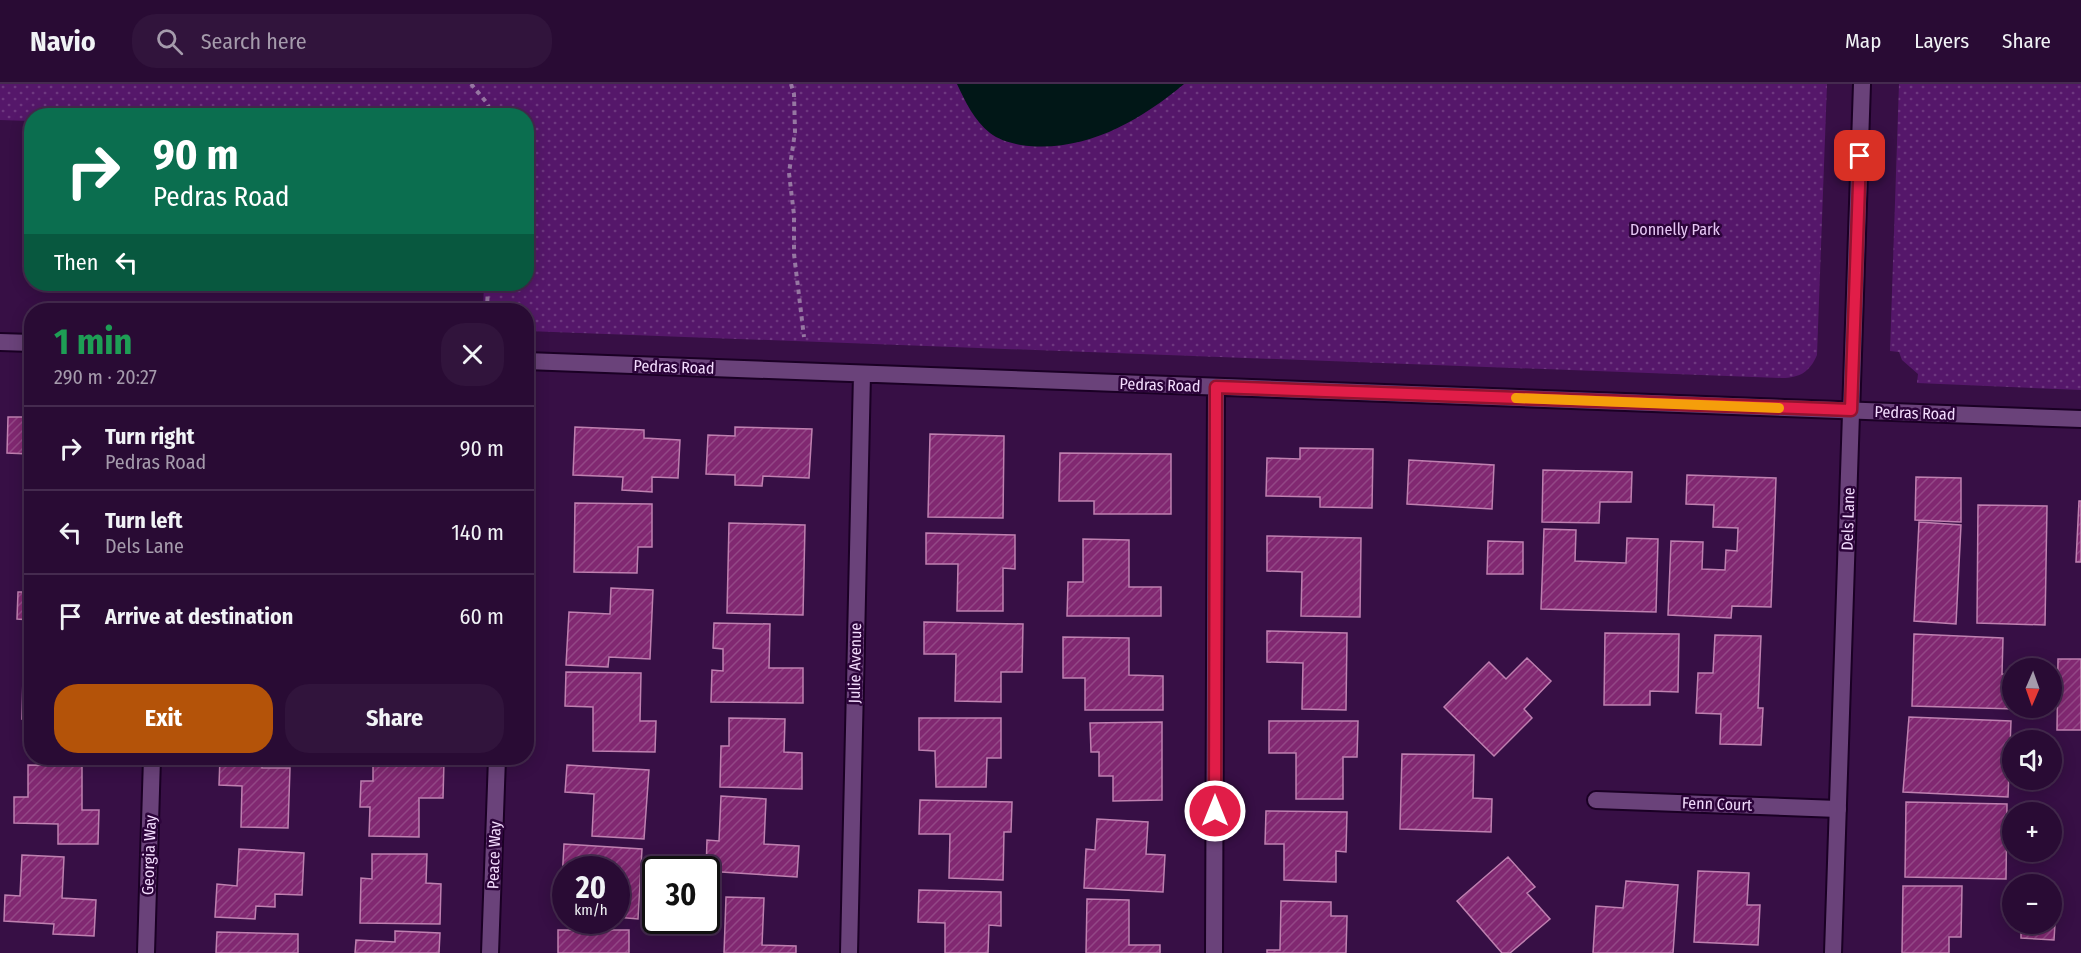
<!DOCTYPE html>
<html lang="en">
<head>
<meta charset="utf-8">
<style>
	:root { --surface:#290b34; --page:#31143c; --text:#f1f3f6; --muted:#a59bac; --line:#452b4f; --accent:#b45309 }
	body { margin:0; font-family:"Fira Sans Condensed",sans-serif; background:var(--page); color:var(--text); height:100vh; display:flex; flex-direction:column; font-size:22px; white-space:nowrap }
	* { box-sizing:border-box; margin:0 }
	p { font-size:20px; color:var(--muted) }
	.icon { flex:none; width:33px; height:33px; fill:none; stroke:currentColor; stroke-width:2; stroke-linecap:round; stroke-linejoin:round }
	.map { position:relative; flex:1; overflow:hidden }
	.panel { position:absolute; left:24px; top:219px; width:510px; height:462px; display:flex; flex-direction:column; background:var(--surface); border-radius:24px; box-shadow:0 3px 15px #0003,0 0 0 2px var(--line) }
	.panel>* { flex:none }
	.banner { position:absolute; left:24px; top:24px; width:510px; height:183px; border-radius:24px; box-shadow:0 3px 15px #0003,0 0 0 2px var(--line); background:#0b6e4f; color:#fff; overflow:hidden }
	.needle { width:39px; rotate:182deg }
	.tools { position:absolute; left:2002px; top:574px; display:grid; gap:12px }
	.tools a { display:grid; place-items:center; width:60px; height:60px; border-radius:50%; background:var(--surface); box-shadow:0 3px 15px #0003,0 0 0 2px var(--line); font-size:30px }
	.speed { position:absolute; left:552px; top:772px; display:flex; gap:12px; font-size:30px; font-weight:700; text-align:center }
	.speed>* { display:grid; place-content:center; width:78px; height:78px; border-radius:50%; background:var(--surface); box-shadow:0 3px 15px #0003,0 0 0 2px var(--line); line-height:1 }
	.speed small { font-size:15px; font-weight:400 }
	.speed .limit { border:3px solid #111; border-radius:9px; background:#fff; color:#111 }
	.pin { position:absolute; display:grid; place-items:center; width:51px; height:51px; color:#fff; margin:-26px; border-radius:12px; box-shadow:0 3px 9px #0006 }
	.me { position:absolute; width:66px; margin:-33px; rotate:0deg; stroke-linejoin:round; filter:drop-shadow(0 0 4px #0008) }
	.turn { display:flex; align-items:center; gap:21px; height:126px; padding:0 30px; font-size:27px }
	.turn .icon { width:78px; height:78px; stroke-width:2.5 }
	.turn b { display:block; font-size:42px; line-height:51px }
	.then { display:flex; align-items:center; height:57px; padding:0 30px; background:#0003; gap:12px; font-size:22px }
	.round { display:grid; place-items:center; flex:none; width:63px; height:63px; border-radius:24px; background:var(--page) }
	.head { display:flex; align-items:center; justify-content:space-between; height:102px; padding:0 30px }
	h1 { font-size:36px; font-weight:700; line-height:45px; color:#1e9e55 }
	.primary-button { display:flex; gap:12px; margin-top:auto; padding:12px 30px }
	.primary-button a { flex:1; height:69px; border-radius:24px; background:var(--accent); color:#fff; font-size:24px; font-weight:700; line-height:69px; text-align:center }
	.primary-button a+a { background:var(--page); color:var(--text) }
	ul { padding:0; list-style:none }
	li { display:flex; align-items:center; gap:18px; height:84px; padding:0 30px; border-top:2px solid var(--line) }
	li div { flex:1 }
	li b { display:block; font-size:22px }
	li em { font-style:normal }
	header { display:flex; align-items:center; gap:36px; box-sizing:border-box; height:84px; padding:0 30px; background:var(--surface); border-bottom:2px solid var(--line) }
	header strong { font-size:28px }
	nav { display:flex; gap:33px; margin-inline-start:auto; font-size:21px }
	.search { width:420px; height:54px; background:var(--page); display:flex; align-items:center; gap:15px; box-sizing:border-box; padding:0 21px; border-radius:24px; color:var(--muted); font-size:22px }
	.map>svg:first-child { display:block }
	.grass { fill:url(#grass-dots) }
	.water { fill:#011717 }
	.building { fill:url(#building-hatch); stroke:#bf80b0; stroke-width:1.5 }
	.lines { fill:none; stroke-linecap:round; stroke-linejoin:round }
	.minor-casing { stroke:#1a0024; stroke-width:20 }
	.tertiary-casing { stroke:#1a0024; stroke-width:20 }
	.path { stroke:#9677a2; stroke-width:4; stroke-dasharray:4.5 4.5; stroke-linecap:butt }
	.minor { stroke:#6a427a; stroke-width:16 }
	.tertiary { stroke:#6a427a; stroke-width:16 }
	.route-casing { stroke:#92132f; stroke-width:15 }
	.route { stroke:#e11d48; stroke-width:10 }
	.slow { stroke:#f59e0b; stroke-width:10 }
	.labels { text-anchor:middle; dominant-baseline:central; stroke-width:5; stroke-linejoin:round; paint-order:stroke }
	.park-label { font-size:16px; fill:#e7c7f5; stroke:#2c043a }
	.street-label { font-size:16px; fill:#f3dcfd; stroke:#2c043a }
</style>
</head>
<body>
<header>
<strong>Navio</strong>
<div class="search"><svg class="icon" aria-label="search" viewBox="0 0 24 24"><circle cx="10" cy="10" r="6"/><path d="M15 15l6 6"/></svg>Search here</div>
<nav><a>Map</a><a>Layers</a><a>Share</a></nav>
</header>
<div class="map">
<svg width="2081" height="869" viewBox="0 0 2081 869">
	<defs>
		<pattern id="grass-dots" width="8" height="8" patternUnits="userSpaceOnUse" patternTransform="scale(1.5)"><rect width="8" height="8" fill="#55176a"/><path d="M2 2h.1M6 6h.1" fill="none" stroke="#6e3880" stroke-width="1.8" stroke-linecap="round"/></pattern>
		<pattern id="building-hatch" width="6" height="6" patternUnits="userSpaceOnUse" patternTransform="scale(1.5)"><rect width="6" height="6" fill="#812871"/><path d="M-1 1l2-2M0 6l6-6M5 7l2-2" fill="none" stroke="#934786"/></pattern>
	</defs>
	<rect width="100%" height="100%" fill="#370f45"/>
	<path class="grass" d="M0 0H1827L1817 271C1810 288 1799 294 1782 294L527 247 526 226H483L484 200H526V32H32L31 37 0 36Z
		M1899 0H2081V306L1917 299 1918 290 1902 276 1899 268 1890 267Z"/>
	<path class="water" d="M957 0H1184C1141 36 1088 67 1029 62 1017 61 1000 57 990 49 974 36 966 19 957 0Z"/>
	<path class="building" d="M440 200H474V206L440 205Z
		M8 333H32V384H28L29 370 7 369Z
		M575 343 644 346V354L680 356 678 394 652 393V408L622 406 623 393 573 391Z
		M735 343 812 345 809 394 763 392 762 402 735 401V391L706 390 708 351 735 352Z
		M930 350 1004 352 1003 434 928 433Z
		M1300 364 1373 365 1372 424 1320 423V413L1266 412 1267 374 1300 375Z
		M1060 369 1171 370V430H1094V417H1059Z
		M1409 376 1494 381 1492 425 1407 420Z
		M1543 386 1632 388 1631 418H1600L1599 439 1542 438Z
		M1687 391 1776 394 1771 523 1732 522 1731 534 1668 531 1671 457 1703 458 1702 485 1725 486 1726 466 1737 467 1738 444 1713 443 1714 421 1686 420Z
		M1916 393 1961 394V438L1915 436Z
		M2079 417H2081V478H2076Z
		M575 419 652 420V463H638L637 489 574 488Z
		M1978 421 2047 422 2045 541 1977 539Z
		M25 437H32V464H24Z
		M1919 438 1961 441 1956 540 1914 537Z
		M729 439 805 441 803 531 727 529Z
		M1544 445 1576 446 1575 477 1626 479 1627 454 1658 455 1656 528 1541 525Z
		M926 449 1015 451V485L1003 484V527H957L958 480H926Z
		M1267 452 1361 454 1360 533 1301 532 1302 488 1267 487Z
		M1083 455 1129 456V503H1161V532H1067L1068 498H1083Z
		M1488 457 1523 458V490H1487Z
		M611 504 653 506 650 575 609 573 608 583 566 581 569 528 610 530Z
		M18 508H32V566H29L31 536 17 535Z
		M924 538 1023 540 1022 588H1001V618L955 617 956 570H924Z
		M714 539 770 540 769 584H803V619L711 618 712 586 723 587V565L713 564Z
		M1267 547 1347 549 1346 626 1302 625 1303 579 1267 578Z
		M1605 549 1679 550 1678 608 1650 607V621H1604Z
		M1914 550 2003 554 2002 590 2013 591 2014 625 1912 622Z
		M1715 551 1761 552 1758 624H1763L1761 661 1720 660 1721 630 1696 629 1698 589H1713Z
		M1063 553 1129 554V591L1163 592V626H1085V594H1063Z
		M1527 574 1551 597 1524 625 1532 634 1494 672 1444 623 1489 578 1506 595Z
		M2058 575H2081V646H2057Z
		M566 588 641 589 640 637H656L655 668 593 667V623L565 622Z
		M23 591H32V635H22Z
		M1909 633 2011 637 2008 713 1903 708Z
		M729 634 785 635 784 668 802 669V705L720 703 721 662H729Z
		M919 634H1001V674H987L986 703H936L935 667 919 666Z
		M1269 637H1358L1357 673H1343V715H1296V669H1269Z
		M1162 638V716L1113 717V692H1099V668H1091L1090 639Z
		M1402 670 1474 671 1473 714 1492 715 1491 748 1400 745Z
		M220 674H262V684H290L288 744 241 743 242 702 219 701Z
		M373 676 444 677 443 714H419V753L369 752 370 723H360L361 697H373Z
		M28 681 82 682V726H99L98 760H58V740L14 739V713H28Z
		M567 681 649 686 644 755 592 752 594 710 565 708Z
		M721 712 766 715 764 760 799 762 797 793 706 787 707 756 719 757Z
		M920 716 1012 718 1011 748H1004L1003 796 949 794 950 750H919Z
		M1906 718 2007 720 2006 795 1905 793Z
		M1266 727 1347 728 1346 768 1336 767V798L1284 796V760H1265Z
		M1097 735 1148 738 1146 770 1165 771 1163 808 1084 804 1086 765 1095 766Z
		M564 760 642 765 638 835 616 833V786H566V797H562Z
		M239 765 304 769 302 811 275 810V823L256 822 255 835 215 833 217 800 237 802Z
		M372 770H427L426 799 441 800 440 840 360 839 361 794 372 795Z
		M22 771 64 773 62 814 96 816 94 852 53 850 54 840 4 837 5 811 20 812Z
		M1508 773 1535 803 1527 809 1550 835 1510 869H1502L1457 817Z
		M1698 787 1749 789 1747 821H1760L1758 861 1694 858Z
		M1626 797 1678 801 1673 869H1593L1596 822 1623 824Z
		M1903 802H1962L1961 853H1949V869H1902Z
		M919 806 1001 808V842L989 841 988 869H945V839L918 838Z
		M2052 807H2057L2054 856 2021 854V840H2052Z
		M726 813 764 814 762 861 796 862V869H724Z
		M1087 815 1129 816V861H1160V869H1086Z
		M1281 817 1331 818V832H1347L1346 869H1267V866H1280Z
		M558 846H629V869H558Z
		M395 847 440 849 439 869H355L356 856 395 858Z
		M217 848 298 850V869H216Z"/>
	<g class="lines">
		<defs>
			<path id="minor" d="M0 258 32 259
				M526 277 2081 335
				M1596 716 1838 725
				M146 869 152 674
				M490 869 497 674
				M849 869 862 290
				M1214 869 1216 303"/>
			<path id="tertiary" d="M1833 869 1862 0"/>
		</defs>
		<use href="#minor" class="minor-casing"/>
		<use href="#tertiary" class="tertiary-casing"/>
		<path class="path" d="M471 0 487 19 492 32
			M791 0 794 10 795 48 789 89 794 131V170L804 253
			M487 226 488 200"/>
		<use href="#minor" class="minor"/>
		<use href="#tertiary" class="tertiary"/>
	</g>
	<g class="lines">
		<defs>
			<path id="route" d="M1215 727 1216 303 1851 326 1860 72"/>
		</defs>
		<use href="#route" class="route-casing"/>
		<use href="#route" class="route"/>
		<path class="slow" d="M1516 314 1779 324"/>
	</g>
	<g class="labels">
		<g class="park-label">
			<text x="1675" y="145">Donnelly Park</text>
		</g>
		<g class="street-label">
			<text transform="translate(674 283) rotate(2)">Pedras Road</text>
			<text transform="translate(1160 301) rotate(2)">Pedras Road</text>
			<text transform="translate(1915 329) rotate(2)">Pedras Road</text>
			<text transform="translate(1848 435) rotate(-88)">Dels Lane</text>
			<text transform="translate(855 579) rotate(-89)">Julie Avenue</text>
			<text transform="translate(1717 720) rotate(2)">Fenn Court</text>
			<text transform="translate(149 771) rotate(-88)">Georgia Way</text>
			<text transform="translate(494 771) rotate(-88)">Peace Way</text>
		</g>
	</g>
</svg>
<div class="tools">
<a><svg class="needle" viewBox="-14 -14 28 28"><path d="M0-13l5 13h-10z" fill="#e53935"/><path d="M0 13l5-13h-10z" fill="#a59bac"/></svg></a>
<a><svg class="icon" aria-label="sound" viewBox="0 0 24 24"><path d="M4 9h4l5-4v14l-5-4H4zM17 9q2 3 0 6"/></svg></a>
<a>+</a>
<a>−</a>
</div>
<div class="speed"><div>20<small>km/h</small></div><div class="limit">30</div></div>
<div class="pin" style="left:1860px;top:72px;background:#d93025"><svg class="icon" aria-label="arrive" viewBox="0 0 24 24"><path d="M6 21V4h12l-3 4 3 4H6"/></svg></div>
<svg class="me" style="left:1215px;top:727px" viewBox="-20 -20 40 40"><circle r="17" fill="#e11d48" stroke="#fff" stroke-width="3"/><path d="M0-11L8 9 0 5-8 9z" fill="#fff"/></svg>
<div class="banner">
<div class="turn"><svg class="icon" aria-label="right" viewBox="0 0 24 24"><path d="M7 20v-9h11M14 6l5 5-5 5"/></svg><div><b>90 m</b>Pedras Road</div></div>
<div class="then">Then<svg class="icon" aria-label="left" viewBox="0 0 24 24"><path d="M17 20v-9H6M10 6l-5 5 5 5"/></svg></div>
</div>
<section class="panel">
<div class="head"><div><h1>1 min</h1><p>290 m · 20:27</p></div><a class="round"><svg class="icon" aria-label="close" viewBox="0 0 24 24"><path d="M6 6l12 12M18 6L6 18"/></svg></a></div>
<ul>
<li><svg class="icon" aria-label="right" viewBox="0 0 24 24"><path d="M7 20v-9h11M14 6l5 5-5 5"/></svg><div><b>Turn right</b><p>Pedras Road</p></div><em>90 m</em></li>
<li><svg class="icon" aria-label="left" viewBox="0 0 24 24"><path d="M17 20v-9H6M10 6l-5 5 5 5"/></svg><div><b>Turn left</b><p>Dels Lane</p></div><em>140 m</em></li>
<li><svg class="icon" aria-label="arrive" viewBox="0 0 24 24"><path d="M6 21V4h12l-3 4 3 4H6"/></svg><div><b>Arrive at destination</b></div><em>60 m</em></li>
</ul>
<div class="primary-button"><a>Exit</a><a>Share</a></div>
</section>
</div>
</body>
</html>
